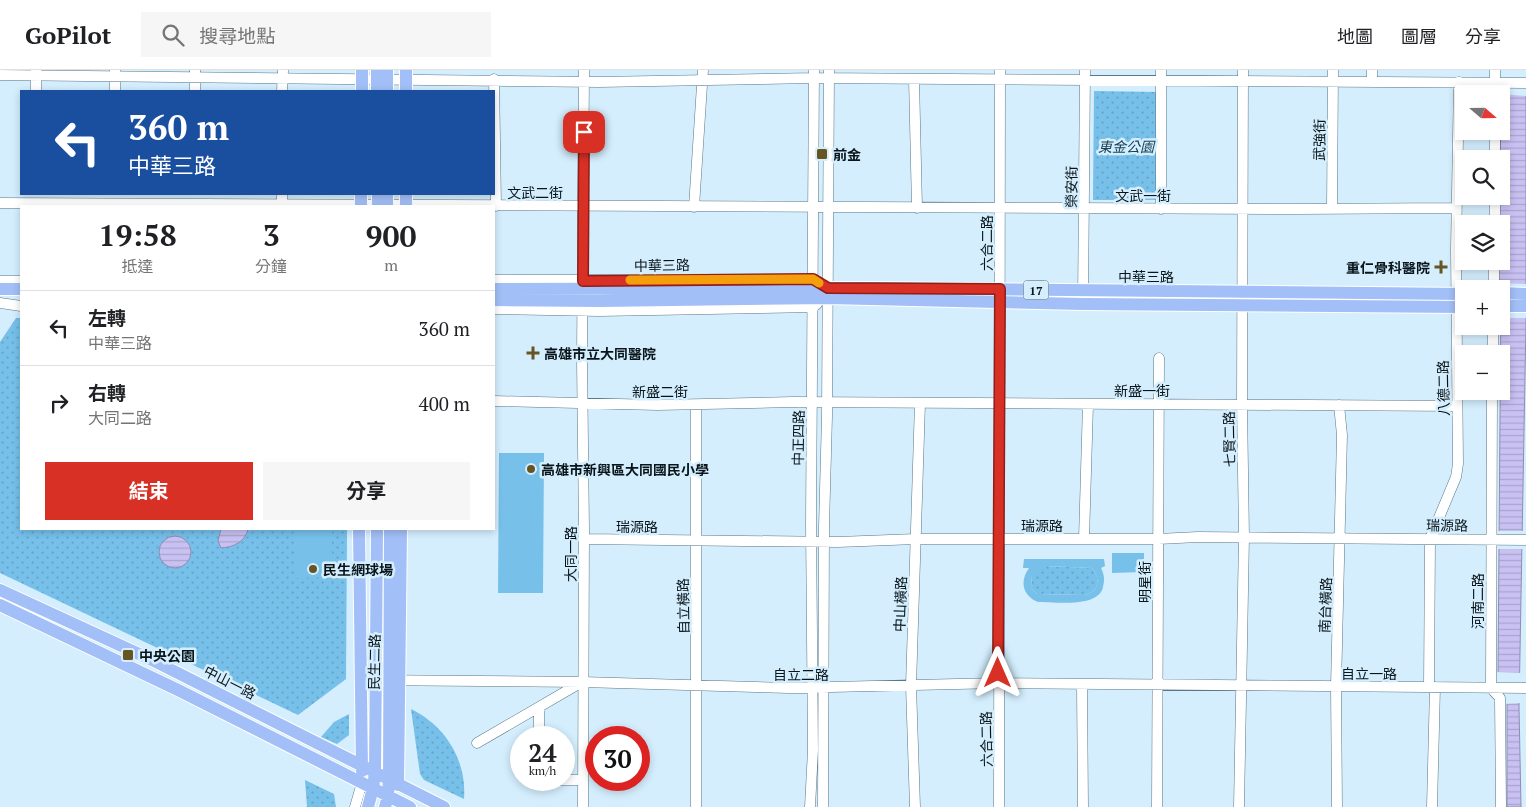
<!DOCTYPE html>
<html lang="zh-TW">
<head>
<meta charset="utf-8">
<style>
	:root { --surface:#fff; --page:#f6f6f6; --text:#202124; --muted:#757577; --line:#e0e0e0; --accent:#d93025 }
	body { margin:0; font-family:"PT Serif","Noto Sans TC",serif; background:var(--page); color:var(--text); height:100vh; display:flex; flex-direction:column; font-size:19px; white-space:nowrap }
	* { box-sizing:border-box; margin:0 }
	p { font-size:16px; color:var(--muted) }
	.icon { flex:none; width:28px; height:28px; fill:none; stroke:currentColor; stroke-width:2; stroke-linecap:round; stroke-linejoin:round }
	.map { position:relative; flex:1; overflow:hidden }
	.side { position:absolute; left:20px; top:135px; width:475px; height:325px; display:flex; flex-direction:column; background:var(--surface); border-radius:0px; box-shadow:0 2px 8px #0003 }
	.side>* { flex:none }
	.top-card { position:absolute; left:20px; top:20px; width:475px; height:105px; border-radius:0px; box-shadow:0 2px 8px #0003; background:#1a4fa0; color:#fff; overflow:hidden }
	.needle { width:32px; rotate:110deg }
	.buttons { position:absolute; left:1455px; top:15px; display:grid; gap:10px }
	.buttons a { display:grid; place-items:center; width:55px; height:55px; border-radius:0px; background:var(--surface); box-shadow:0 2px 8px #0003; font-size:25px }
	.speed { position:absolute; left:510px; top:656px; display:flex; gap:10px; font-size:25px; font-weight:700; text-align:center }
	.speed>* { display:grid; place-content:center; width:65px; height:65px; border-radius:50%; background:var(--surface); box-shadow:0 2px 8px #0003; line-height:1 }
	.speed small { font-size:12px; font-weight:400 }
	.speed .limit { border:8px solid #d22; background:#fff; color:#111 }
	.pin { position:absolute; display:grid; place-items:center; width:42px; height:42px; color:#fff; margin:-21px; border-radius:10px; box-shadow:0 2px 8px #0006 }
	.me { position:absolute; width:55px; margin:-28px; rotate:0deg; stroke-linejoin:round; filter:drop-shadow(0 0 4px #0008) }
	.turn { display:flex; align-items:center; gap:18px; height:105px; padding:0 25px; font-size:22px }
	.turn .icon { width:65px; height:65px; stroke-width:2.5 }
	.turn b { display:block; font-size:35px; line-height:42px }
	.eta { display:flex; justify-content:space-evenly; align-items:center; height:85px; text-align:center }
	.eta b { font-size:30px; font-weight:700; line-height:35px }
	.cta { display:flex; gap:10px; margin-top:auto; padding:10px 25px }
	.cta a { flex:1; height:58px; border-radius:0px; background:var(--accent); color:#fff; font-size:20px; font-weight:700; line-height:58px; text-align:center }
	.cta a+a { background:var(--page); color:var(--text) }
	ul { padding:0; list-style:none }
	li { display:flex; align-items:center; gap:15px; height:75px; padding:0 25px; border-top:1px solid var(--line) }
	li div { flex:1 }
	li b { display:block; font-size:19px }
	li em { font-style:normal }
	header { display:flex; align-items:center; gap:30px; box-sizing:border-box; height:70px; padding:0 25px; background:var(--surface); border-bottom:1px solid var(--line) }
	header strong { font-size:24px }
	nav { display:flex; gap:28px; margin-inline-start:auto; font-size:18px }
	.search { width:350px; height:45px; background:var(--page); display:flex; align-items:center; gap:12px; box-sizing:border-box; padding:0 18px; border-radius:0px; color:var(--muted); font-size:19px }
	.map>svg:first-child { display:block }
	.grass { fill:url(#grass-dots) }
	.garden { fill:#76c0ea; fill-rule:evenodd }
	.water { fill:url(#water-rules); stroke:#8f8db2 }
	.pier { fill:#d4eefd }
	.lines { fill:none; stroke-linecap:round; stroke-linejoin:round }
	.minor-casing { stroke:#597788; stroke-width:11 }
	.major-casing { stroke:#fff; stroke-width:14 }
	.minor { stroke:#fff; stroke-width:10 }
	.major { stroke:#a2bff7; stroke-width:12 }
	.route-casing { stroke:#8d1f18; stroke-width:12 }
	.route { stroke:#d93025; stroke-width:9 }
	.slow { stroke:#f59e0b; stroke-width:9 }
	.poi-dot { fill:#665523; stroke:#d4eefd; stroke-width:2 }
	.labels { text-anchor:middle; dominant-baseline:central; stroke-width:5; stroke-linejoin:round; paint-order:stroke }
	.shield { fill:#d4eefd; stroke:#46565f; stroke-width:1 }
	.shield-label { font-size:12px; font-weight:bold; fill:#09151b }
	.street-label { font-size:14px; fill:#09151b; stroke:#d4eefd }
	.park-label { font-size:14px; font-style:italic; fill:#184055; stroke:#d4eefd }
	.poi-label { font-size:14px; font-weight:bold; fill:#09151b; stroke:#d4eefd; text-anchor:start }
</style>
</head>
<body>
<header>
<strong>GoPilot</strong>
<div class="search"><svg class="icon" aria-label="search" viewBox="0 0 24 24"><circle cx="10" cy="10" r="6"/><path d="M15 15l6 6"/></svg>搜尋地點</div>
<nav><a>地圖</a><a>圖層</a><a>分享</a></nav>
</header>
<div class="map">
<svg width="1526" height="737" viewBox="0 0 1526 737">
	<defs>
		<pattern id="grass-dots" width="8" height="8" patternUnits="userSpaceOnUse" patternTransform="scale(1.25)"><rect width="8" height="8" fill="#76c0ea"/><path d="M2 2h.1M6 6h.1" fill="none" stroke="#65a4c8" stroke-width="1.8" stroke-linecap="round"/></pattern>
		<pattern id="water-rules" width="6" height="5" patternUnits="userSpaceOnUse" patternTransform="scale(1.25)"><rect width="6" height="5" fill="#c8c1f2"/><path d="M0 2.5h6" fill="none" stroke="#aaa5cf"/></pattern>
	</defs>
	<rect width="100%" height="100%" fill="#d4eefd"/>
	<path class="grass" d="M1094 21 1159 22 1158 130H1093Z
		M16 248H21V459H347L346 609 298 645 0 503V272Z
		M1045 496 1092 498C1101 509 1099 522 1084 525L1037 524 1031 518 1032 504Z
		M411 639C446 656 467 691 464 729L424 710 420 704Z
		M349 644V665L337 674 321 667 334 652Z
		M305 710 334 724 336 737H307Z"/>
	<path class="garden" d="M499 383H544L543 523H498Z
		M294 459H332V507L294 508Z
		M1112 483H1144V502L1112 503Z
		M1024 489H1104L1105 496 1101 498C1104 504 1105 509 1103 517 1099 538 1055 532 1038 532 1023 526 1019 512 1029 498H1023ZM1046 496 1092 498C1101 509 1099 522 1084 525L1037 524 1031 518 1032 505Z"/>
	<path class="water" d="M1502 18 1526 21V251L1519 637 1521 737H1507V632L1498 604 1501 219H1499L1498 191H1501V154H1497L1498 126H1501L1500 89Z
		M221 459H248C245 472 234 477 221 478L218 471Z
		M159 482a16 16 0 1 1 32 0a16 16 0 1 1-32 0Z"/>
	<path class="pier" d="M1500 0H1526V26L1500 24Z
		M1497 213 1526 214V248H1501V219H1497Z
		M1496 461H1525V479H1497Z
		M1496 602 1523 603 1521 633 1504 634Z"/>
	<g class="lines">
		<defs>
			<path id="minor" d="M1161 0V139
				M0 5 599 12 814 8 1526 13
				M494 9 496 136
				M914 9 917 138
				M1372 12V0
				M36 21V0
				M115 21V1
				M195 21V1
				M282 21 283 0
				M1495 24V0
				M1495 89V61
				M0 133 1297 139 1456 138
				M282 136V124
				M694 137 703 0
				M1332 139 1333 0
				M1495 154V126
				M494 210 813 209 818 212
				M0 211H21
				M1494 219V191
				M0 233 21 236
				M1083 234 1085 0
				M494 239 599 241 813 237 817 234
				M1493 284V256
				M1492 321 1491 618 1500 628 1501 737
				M494 331 658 335 793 332 1457 336
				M584 469 838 472 916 469H1158L1198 467 1526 470
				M1084 469 1088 334
				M361 610 582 612 789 618 999 613 1526 618
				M1082 615 1083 737
				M1429 617 1430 469 1456 407 1458 394 1456 179 1459 12
				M539 668V637
				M477 673 582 612
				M552 710H583
				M355 737 362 713
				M583 737 584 460 582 290 584 0
				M696 737V335
				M810 737 813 680 811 454 814 0
				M823 737 824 457 827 346 829 0
				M915 737 911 616 920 333
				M999 737 1000 0
				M1157 737 1159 288
				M1239 737 1244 467 1242 335 1243 0
				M1337 737 1336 617 1342 365 1339 335
				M1432 737 1435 617"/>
			<path id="major" d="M377 0V21
				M387 0V21
				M362 21V0
				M406 21V0
				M378 124V136
				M361 136V124
				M387 136V124
				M406 136V124
				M0 219H21
				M494 219 868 218 1464 224
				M1501 223 1526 224
				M494 230 599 231 828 228 1083 234 1464 237
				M1501 236H1526
				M359 459 362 701
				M0 520 152 590 444 737
				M0 535 178 620 410 737
				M398 715 401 459
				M368 737 373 718 375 702 377 459
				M385 737 388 726 389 710 390 459"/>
		</defs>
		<use href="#minor" class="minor-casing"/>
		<use href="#major" class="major-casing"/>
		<use href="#minor" class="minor"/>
		<use href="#major" class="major"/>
	</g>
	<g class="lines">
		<defs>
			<path id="route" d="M584 62 583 211 813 209 828 218 1000 219 998 603"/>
		</defs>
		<use href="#route" class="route-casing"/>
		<use href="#route" class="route"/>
		<path class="slow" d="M630 210 813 209 819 213"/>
	</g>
	<g class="poi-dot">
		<rect x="816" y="78" width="12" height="12" rx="2.5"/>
		<path d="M1438.5 189.5h5v5h5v5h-5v5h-5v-5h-5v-5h5z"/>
		<path d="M530.5 275.5h5v5h5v5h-5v5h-5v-5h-5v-5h5z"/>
		<circle cx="531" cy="399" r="5"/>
		<circle cx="313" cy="499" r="5"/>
		<rect x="122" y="579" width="12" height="12" rx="2.5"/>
	</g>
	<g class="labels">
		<rect class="shield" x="1023.5" y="210.5" width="25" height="19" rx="4"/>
		<g class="shield-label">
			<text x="1036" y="220">17</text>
		</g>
		<g class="street-label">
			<text transform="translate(1319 70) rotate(-89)">武強街</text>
			<text transform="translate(1071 117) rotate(-89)">榮安街</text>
			<text x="535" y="122">文武二街</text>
			<text x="1143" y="125">文武一街</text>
			<text transform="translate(986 173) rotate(-90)">六合二路</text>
			<text transform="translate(662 195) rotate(-1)">中華三路</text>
			<text x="1146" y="206">中華三路</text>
			<text transform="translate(1443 318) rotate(-91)">八德二路</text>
			<text x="1142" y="320">新盛一街</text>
			<text x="660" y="321">新盛二街</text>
			<text transform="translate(798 368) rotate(-89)">中正四路</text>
			<text transform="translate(1229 369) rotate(-91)">七賢二路</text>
			<text x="1042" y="455">瑞源路</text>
			<text transform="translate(1447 455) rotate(1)">瑞源路</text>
			<text x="637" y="456">瑞源路</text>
			<text transform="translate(570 484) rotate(-90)">大同一路</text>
			<text transform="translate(1144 512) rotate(-90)">明星街</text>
			<text transform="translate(1477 531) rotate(-90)">河南二路</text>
			<text transform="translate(900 534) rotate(-88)">中山橫路</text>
			<text transform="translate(1325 535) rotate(-88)">南台橫路</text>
			<text transform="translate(683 536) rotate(-91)">自立橫路</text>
			<text transform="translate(374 592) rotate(-89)">民生二路</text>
			<text x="1369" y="603">自立一路</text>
			<text x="801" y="604">自立二路</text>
			<text transform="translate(230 612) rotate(27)">中山一路</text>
			<text transform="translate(986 669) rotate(-91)">六合二路</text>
		</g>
		<g class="park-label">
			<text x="1126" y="76">東金公園</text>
		</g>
		<g class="poi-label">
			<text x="833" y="84">前金</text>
			<text x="1430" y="197" text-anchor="end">重仁骨科醫院</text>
			<text x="544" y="283">高雄市立大同醫院</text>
			<text x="541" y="399">高雄市新興區大同國民小學</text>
			<text x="323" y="499">民生網球場</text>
			<text x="139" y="585">中央公園</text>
		</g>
	</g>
</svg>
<div class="buttons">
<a><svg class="needle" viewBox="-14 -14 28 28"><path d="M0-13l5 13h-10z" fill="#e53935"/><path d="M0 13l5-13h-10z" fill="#757577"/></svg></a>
<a><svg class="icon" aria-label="search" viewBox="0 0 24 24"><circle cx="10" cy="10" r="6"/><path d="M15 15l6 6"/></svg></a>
<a><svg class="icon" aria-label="layers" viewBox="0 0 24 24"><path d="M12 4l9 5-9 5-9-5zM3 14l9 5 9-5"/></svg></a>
<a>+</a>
<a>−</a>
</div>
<div class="speed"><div>24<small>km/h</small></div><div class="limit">30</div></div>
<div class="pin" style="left:584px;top:62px;background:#d93025"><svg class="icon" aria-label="arrive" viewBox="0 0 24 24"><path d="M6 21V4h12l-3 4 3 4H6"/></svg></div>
<svg class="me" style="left:998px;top:603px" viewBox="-20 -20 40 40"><path d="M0-17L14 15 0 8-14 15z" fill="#d93025" stroke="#fff" stroke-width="4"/></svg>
<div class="top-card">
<div class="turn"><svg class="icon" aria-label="left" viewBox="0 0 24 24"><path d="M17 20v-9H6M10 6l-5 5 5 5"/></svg><div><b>360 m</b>中華三路</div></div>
</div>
<section class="side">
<div class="eta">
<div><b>19:58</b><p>抵達</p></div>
<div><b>3</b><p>分鐘</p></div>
<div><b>900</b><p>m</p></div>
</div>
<ul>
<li><svg class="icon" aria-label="left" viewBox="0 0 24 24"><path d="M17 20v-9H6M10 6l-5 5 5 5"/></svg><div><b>左轉</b><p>中華三路</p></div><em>360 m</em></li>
<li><svg class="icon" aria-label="right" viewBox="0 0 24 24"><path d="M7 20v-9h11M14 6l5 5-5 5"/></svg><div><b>右轉</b><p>大同二路</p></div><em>400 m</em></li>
</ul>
<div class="cta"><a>結束</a><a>分享</a></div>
</section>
</div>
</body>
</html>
